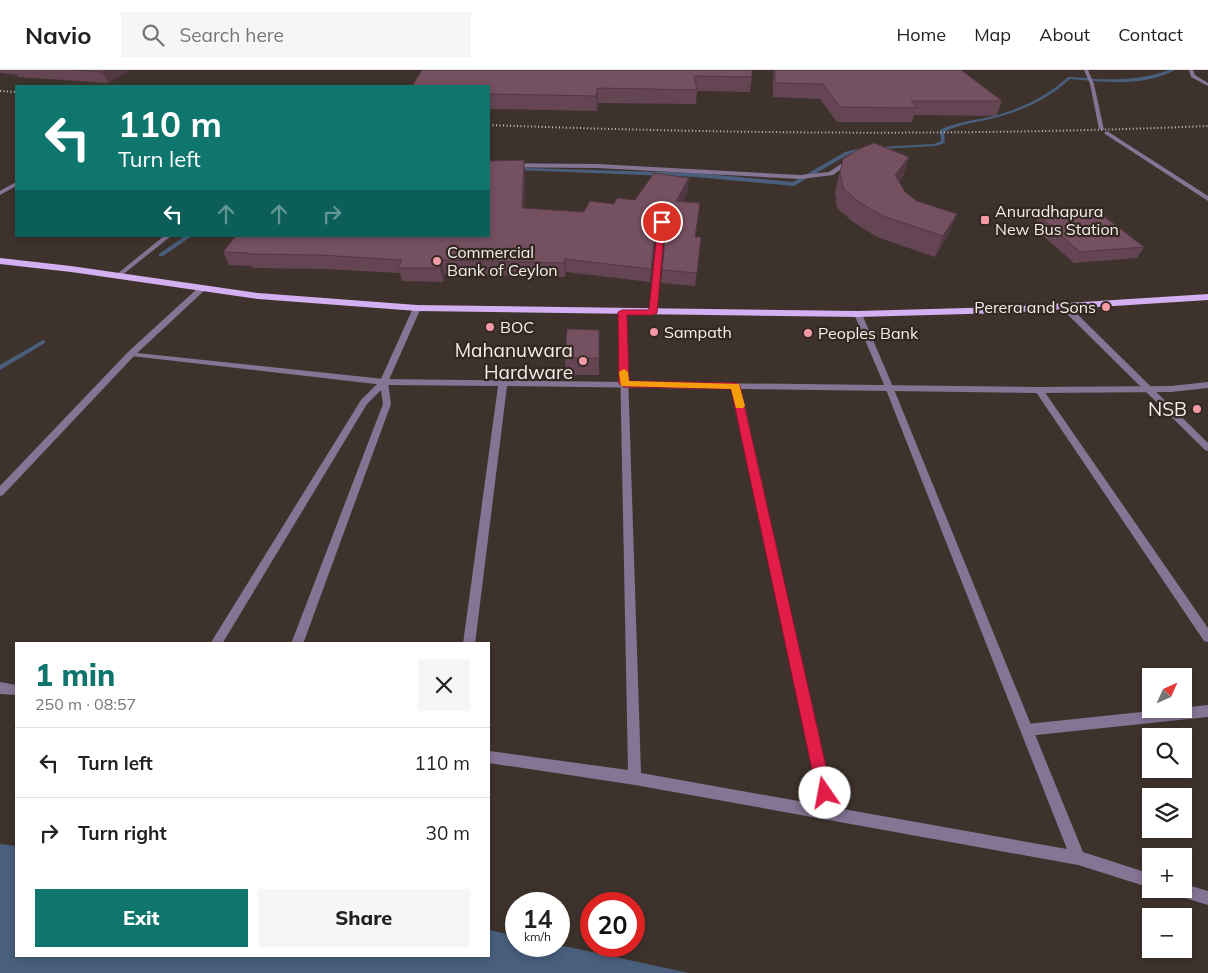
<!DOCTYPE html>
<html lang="en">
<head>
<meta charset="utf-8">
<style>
	:root { --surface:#fff; --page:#f6f6f6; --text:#222; --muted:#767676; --line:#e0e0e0; --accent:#0f766e }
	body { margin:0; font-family:Mulish,sans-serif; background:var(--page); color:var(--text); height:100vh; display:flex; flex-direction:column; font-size:19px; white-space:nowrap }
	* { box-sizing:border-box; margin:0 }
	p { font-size:16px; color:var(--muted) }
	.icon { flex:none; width:28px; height:28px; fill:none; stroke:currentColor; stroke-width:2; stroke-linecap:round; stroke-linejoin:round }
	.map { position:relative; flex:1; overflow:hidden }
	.side { position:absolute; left:15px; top:572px; width:475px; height:315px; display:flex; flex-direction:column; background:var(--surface); border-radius:0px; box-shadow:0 2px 8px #0003 }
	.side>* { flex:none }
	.hud { position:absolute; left:15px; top:15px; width:475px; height:152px; border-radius:0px; box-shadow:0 2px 8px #0003; background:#0f766e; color:#fff; overflow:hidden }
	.needle { width:32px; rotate:45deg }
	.buttons { position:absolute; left:1142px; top:598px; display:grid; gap:10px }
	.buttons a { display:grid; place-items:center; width:50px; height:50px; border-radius:0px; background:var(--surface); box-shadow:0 2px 8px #0003; font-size:25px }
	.speed { position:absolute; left:505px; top:822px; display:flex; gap:10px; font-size:25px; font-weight:700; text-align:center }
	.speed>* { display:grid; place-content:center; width:65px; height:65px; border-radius:50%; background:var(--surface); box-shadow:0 2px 8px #0003; line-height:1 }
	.speed small { font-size:12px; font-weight:400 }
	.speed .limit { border:8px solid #d22; background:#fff; color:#111 }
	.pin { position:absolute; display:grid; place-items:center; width:42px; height:42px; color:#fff; margin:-21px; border:2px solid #fff; border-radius:50%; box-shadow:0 1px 5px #0007 }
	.me { position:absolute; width:55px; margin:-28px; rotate:348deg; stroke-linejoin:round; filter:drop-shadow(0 0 4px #0008) }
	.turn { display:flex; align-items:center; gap:18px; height:105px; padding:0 20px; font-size:22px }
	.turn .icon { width:65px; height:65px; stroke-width:2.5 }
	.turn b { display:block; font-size:35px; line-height:42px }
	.lanes { display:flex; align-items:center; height:48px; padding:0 20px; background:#0003; justify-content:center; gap:25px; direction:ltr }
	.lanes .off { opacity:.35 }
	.round { display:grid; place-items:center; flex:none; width:52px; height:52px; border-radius:0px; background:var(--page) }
	.head { display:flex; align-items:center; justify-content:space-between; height:85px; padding:0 20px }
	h1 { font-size:30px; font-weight:800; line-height:38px; color:var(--accent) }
	.button { display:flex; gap:10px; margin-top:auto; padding:10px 20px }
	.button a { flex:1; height:58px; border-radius:0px; background:var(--accent); color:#fff; font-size:20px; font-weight:800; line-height:58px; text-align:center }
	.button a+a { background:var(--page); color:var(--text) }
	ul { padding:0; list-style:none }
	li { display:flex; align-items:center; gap:15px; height:70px; padding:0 20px; border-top:1px solid var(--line) }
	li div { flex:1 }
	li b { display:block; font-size:19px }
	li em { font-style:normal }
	header { display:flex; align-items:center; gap:30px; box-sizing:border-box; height:70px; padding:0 25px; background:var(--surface); border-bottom:1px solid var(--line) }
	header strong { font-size:24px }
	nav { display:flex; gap:28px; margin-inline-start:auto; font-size:18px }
	.search { width:350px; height:45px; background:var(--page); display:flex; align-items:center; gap:12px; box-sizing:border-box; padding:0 18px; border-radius:0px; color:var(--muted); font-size:19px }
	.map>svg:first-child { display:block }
	.water { fill:#495f7d }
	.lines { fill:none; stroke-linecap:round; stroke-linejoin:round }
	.stream { fill:#495f7d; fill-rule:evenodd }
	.lane { fill:#857494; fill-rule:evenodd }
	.street { fill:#857494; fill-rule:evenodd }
	.primary { fill:#d3b0f2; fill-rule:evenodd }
	.rail { stroke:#cbc3bf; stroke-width:2; stroke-dasharray:1 2.5; stroke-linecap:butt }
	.wall { fill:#654553 }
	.shaded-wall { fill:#523843 }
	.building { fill:#755060; stroke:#523843 }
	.route { fill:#e11d48; stroke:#92132f }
	.slow { fill:#f59e0b }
	.poi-dot { fill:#f49aa7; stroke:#332922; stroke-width:2 }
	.labels { text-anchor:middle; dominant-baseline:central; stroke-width:4.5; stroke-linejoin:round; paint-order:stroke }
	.far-poi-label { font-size:16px; fill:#f5eeea; stroke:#332922; text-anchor:start }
	.poi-label { font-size:19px; fill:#f5eeea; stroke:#332922; text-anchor:end }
</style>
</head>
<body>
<header>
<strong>Navio</strong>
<div class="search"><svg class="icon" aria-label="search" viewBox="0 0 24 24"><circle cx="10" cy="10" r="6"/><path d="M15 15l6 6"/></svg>Search here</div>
<nav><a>Home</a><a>Map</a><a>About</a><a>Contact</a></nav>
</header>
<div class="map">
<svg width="1208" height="903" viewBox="0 0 1208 903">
	<rect width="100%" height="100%" fill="#3e332c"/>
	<path class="water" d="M0 774 16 776V886H489V860L516 866V876L559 875 689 903H0Z"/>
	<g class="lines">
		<path class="stream" d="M1169 0H1175C1144 17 1104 12 1070 9 1047 30 1020 42 990 49 974 53 959 54 944 62L945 73 935 76 862 80 849 84 794 116 696 107 489 99V97L696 103 793 112 845 82 862 78 934 74 941 71 940 60C956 52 972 51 989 47 1018 40 1045 28 1068 7 1077 7 1086 8 1095 9 1121 10 1145 9 1169 0Z
			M185 166H192L163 186H159V184Z
			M43 270 45 271V273L0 300V295Z"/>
		<path class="lane" d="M128 282 384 309 1039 317 1171 316 1208 312V318L1171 322 1039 323 741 319 836 743 834 748 829 750 824 748 822 743 732 319 507 316 475 574H463L498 316 384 315 131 286H128Z
			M1208 635V647L1027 666 1023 664 1021 660 1023 656 1027 654Z"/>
		<path class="street" d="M1084 0H1088L1094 14 1104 60 1099 59 1090 14Z
			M1189 0H1193L1195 5 1208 13V16L1191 7Z
			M1107 61 1208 126V131L1105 64 1104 63Z
			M850 88 855 89 833 105 800 109 597 98 489 97V93L597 94 800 105 829 102Z
			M16 112V116L0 125V121Z
			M662 150 665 152 657 243 653 245 649 243 659 152Z
			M164 166H171L121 206H117V204Z
			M199 217 206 219 134 286 3 425 0 426V416L128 282Z
			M1062 235H1068L1208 373V381L1205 380 1062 239Z
			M414 236H417L421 238 388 312 391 334 303 574H291L383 334 381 320 367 334 222 574H210L361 330 380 311Z
			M619 240H622L626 242 641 703 1067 779 885 317 854 244 858 242 862 244 893 317 1083 782 1151 804V818L1078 795 635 715 489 693V681L628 700Z
			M1039 317 1042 318 1208 558V572L1204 571 1036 322 1035 320Z
			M0 612 16 615V625L0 624Z
			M1184 814 1208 821V835L1172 824 1170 819H1184Z"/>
		<path class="primary" d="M0 188 71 196 258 223 417 235 858 241 1003 237 1208 224V230L1003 243 858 247 417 241 258 229 71 202 0 194Z"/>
		<path class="rail" d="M0 21 16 22
			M489 55C729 64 968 66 1208 56"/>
	</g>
	<path class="wall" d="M0 0H130L108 13 18 7 17 5 0 3Z
		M422 0 752 7 750 22 697 21 696 34 598 33 597 41 489 39V16Z
		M774 0H961L1002 31 996 46 914 45 912 52H837L820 29 773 27V9Z
		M909 87 903 107 899 112 905 122 949 164 935 187 877 167 853 152 837 138 835 122 843 89Z
		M525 102 524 138 584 142 614 134 688 121 682 131 696 167H701L695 216 661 213 667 152 663 148 657 152 650 212 566 202 565 207 445 204 443 212 402 211 400 203 324 199 252 198V196L229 195 223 182 489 166Z
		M1039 146 1144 177 1137 188 1074 193 1033 157Z
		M599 260V305H566L565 288Z"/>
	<path class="shaded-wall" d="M105 0H130L108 13 102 2Z
		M598 18V33L597 41 596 26Z
		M909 87 903 107 889 124 895 105Z
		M524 90 525 102 524 150 522 138Z
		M689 108 688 121 675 144 676 131Z
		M664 135 663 148 657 152 650 212 658 139Z
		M957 144 949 164 935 187 943 166Z
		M565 189 566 202 565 207 564 193Z
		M442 190 445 204 443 212 440 198Z"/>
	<path class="building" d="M73 0H105L102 2Z
		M422 0H752V7L694 6 697 20 598 18 596 26 489 24V16H412Z
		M775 0H961L1002 31H911L917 38 840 37 823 14 775 13Z
		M874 73 909 87 895 105 905 122 917 131 957 144 943 166 883 146 859 132 843 118 840 103 843 89 859 79Z
		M524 90 522 138 584 142 590 131 614 134 617 128 635 130 654 103 689 108 676 131 700 133 695 167H701L697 203 662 200 668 139 664 135 658 139 651 199 565 189 564 193 442 190 440 198H398L402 190 319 185 247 184 248 183 223 182 236 166H489V91Z
		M1097 141 1144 177 1080 182 1039 146Z
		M567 259 599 260V288H565Z"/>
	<path class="route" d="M662 150 665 152 657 243 652 245H627L629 311 736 313 740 316 832 723 830 729 825 731 819 729 817 723 731 319 624 317 619 314 618 242 622 240H649L658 152Z"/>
	<path class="slow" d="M624 299 628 302 629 311 739 314 745 336 743 338H736L731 319 621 316 619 302Z"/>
	<g class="poi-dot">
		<rect x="980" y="145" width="10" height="10" rx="2.5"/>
		<circle cx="437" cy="191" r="5"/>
		<circle cx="1106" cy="237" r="5"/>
		<circle cx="490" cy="257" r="5"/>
		<circle cx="654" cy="262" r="5"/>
		<circle cx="808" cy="263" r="5"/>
		<circle cx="583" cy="291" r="5"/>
		<circle cx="1197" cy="339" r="5"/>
	</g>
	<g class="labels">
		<g class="far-poi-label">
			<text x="995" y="141">Anuradhapura<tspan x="995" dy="18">New Bus Station</tspan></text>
			<text x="447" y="182">Commercial<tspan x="447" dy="18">Bank of Ceylon</tspan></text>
			<text x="1096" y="237" text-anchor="end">Perera and Sons</text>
			<text x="500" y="257">BOC</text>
			<text x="664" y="262">Sampath</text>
			<text x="818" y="263">Peoples Bank</text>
		</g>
		<g class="poi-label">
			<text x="573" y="280">Mahanuwara<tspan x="573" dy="22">Hardware</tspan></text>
			<text x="1187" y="339">NSB</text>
		</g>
	</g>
</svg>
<div class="buttons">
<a><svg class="needle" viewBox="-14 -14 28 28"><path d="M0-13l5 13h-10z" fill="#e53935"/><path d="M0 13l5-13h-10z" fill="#767676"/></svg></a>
<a><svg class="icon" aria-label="search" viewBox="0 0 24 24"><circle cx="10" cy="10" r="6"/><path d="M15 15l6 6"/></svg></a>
<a><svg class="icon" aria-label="layers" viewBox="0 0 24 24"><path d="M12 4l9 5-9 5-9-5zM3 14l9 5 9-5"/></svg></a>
<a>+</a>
<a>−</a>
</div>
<div class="speed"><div>14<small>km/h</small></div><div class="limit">20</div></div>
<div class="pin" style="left:662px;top:152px;background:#d93025"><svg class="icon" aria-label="arrive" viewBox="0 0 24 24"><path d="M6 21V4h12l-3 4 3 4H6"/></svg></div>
<svg class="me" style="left:825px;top:723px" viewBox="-20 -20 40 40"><circle r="19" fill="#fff"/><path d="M0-13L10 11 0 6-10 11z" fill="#e11d48"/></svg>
<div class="hud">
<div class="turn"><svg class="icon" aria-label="left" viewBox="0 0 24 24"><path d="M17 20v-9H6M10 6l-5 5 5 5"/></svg><div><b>110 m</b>Turn left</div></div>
<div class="lanes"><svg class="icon" aria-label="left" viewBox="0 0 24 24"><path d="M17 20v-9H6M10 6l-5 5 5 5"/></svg><svg class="icon off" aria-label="ahead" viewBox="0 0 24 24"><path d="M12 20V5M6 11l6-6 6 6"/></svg><svg class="icon off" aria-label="ahead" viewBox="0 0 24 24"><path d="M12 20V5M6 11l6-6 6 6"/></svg><svg class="icon off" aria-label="right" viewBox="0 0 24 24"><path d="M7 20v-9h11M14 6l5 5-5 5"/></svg></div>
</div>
<section class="side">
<div class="head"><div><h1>1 min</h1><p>250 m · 08:57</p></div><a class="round"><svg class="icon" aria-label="close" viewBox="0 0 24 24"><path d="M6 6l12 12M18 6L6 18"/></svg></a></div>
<ul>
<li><svg class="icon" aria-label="left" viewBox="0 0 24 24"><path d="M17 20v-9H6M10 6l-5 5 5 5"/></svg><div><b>Turn left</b></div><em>110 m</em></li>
<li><svg class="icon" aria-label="right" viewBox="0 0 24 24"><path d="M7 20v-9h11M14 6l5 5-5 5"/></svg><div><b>Turn right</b></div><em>30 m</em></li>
</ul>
<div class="button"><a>Exit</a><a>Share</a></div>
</section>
</div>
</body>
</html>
